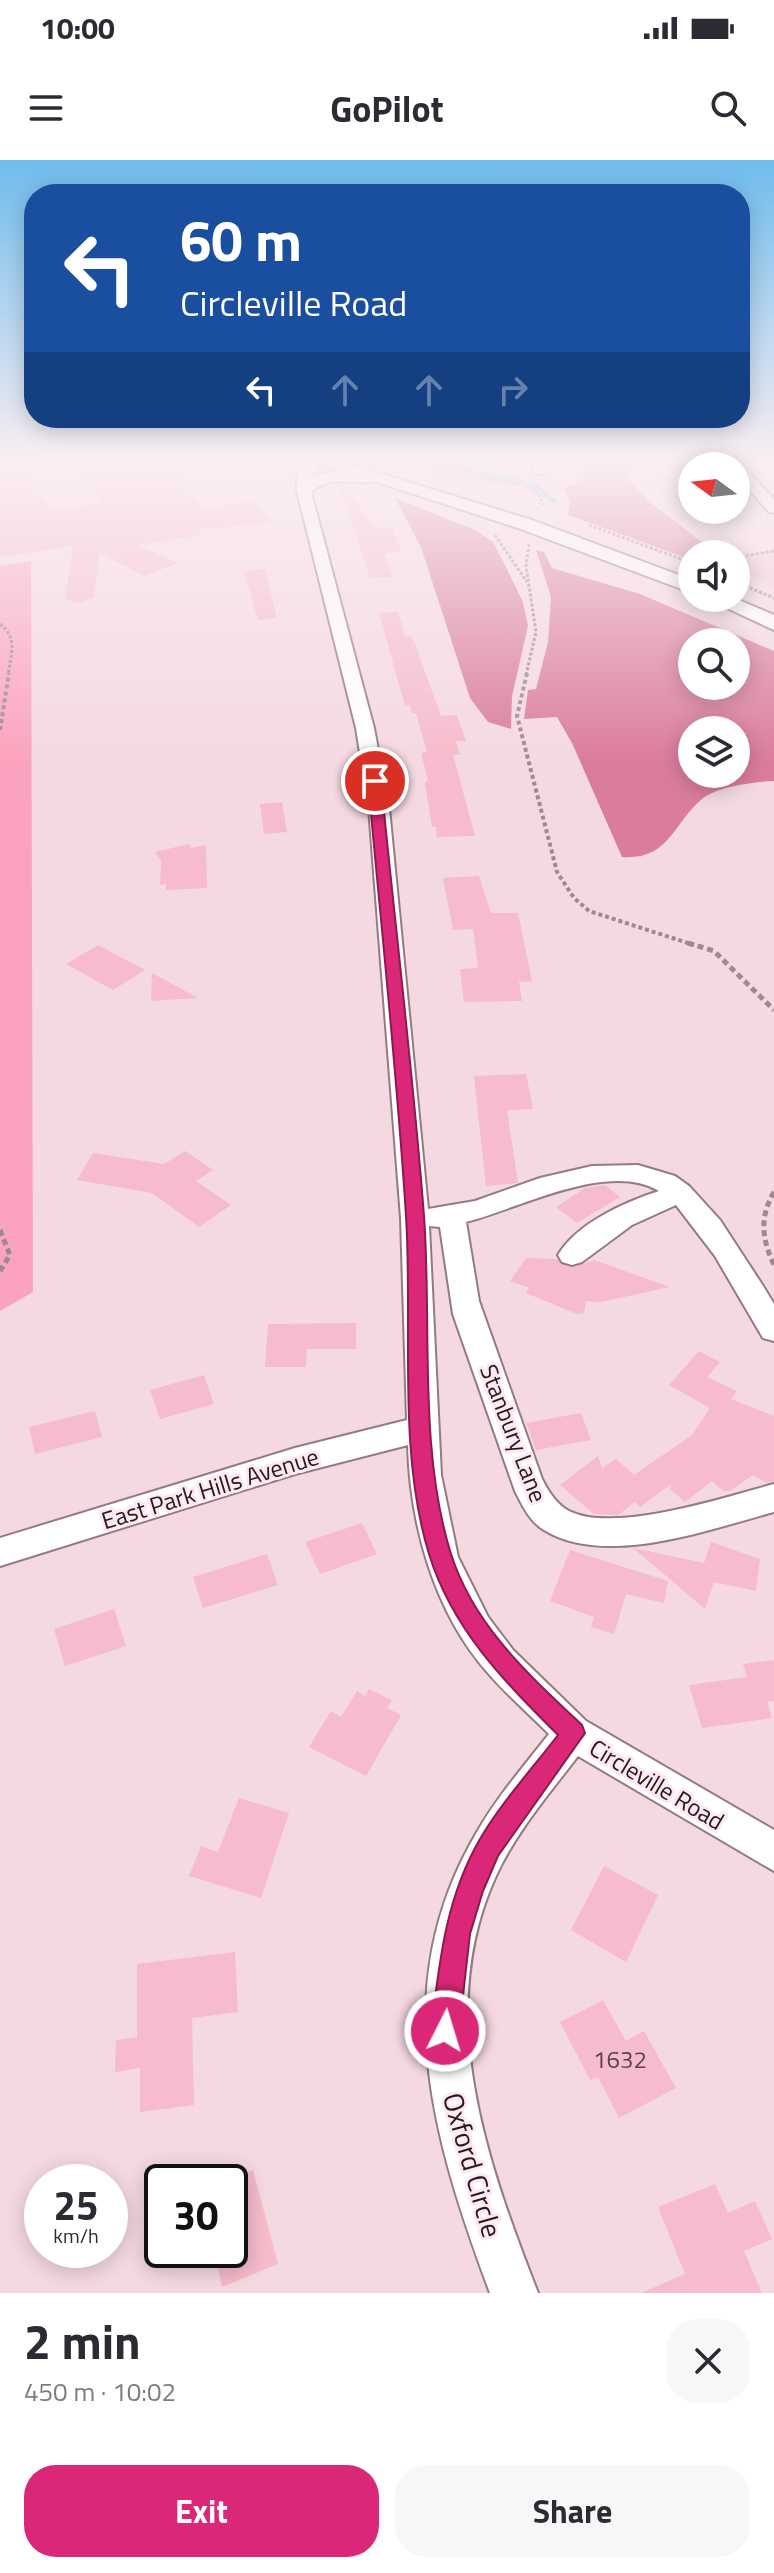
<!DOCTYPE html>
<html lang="en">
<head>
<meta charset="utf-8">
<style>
	:root { --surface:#fff; --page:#f7f7f7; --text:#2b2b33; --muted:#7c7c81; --accent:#db2777 }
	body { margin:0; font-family:"Titillium Web",sans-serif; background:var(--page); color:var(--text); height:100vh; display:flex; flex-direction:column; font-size:30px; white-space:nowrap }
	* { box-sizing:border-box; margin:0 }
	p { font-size:26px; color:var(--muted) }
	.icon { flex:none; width:44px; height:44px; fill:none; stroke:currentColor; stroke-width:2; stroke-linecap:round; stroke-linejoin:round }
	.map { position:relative; height:2133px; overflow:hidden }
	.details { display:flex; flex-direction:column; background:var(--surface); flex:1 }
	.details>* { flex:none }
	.guide { position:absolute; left:24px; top:24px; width:726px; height:244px; border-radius:32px; box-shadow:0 4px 20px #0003; background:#1a4fa0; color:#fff; overflow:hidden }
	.needle { width:52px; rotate:285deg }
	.controls { position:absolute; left:678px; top:292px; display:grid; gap:16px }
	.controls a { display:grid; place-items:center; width:72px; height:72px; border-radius:50%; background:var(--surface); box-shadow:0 4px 20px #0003; font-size:40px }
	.speed { position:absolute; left:24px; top:2004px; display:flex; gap:16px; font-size:40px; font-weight:700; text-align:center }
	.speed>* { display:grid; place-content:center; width:104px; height:104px; border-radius:50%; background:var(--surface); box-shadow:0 4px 20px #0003; line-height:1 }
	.speed small { font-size:20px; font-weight:400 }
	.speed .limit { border:4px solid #111; border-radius:12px; background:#fff; color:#111 }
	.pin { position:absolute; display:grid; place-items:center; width:68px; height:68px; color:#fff; margin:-34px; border:4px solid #fff; border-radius:50%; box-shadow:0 2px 8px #0007 }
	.me { position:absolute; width:88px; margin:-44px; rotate:5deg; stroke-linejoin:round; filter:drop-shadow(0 0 6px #0008) }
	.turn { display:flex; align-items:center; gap:28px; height:168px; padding:0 24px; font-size:36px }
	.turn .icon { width:104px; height:104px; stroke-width:2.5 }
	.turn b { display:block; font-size:56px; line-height:68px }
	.lanes { display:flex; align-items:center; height:76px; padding:0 24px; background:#0003; justify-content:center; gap:40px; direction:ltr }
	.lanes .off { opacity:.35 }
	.round { display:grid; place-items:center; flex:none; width:84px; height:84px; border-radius:32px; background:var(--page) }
	.headline { display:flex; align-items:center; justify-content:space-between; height:136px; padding:0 24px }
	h1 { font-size:48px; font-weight:700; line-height:60px }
	.primary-button { display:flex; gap:16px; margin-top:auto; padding:16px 24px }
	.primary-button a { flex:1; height:92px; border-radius:32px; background:var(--accent); color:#fff; font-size:32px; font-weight:700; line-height:92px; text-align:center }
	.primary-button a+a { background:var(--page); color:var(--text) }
	.status { display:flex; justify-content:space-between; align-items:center; height:56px; padding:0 40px; background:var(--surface); direction:ltr }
	.status svg { height:22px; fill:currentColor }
	header { display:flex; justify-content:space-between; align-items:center; height:104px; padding:0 24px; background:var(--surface); font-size:36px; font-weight:700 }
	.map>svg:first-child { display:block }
	.built { fill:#efcbd4 }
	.green { fill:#fba3be }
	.forest { fill:#da7d9b; fill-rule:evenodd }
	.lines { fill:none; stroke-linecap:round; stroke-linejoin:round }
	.stream { stroke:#57c8f4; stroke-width:5 }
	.building { fill:#f6bbcc }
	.minor-casing { stroke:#947b82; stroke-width:4 }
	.major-casing { stroke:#947b82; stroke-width:4 }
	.path-far2 { stroke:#9d898e; stroke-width:3; stroke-dasharray:3 2; stroke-linecap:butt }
	.path-far1 { stroke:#9d898e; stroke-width:4; stroke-dasharray:4 3; stroke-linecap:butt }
	.path { stroke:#9d898e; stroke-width:5; stroke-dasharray:6 4; stroke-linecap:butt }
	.minor { fill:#fff; fill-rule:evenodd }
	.major { fill:#fff; fill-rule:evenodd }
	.route { fill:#db2777; stroke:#8e194d; stroke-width:2 }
	.labels { text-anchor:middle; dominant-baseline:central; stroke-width:6; stroke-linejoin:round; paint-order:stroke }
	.street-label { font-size:24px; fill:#231a1c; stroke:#ffe8ee }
	.near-number-label { font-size:24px; fill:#584248 }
	.near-street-label { font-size:28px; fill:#231a1c; stroke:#ffe8ee }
</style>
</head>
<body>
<div class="status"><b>10:00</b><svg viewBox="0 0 49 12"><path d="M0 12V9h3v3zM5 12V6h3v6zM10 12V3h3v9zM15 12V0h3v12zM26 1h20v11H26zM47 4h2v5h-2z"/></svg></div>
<header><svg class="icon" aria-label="menu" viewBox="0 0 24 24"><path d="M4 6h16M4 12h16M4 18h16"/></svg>GoPilot<svg class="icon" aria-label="search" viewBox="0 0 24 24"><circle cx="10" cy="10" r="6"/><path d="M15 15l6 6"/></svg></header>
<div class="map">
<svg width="774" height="2133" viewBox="0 0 774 2133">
	<rect width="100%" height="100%" fill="#f5d9e1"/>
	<path class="built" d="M774 390V427L736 409V398Z"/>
	<path class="green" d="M31 401 33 1132 0 1151V406Z"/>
	<path class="forest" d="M587 303H636L626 316 647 340 717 394H692V400L568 355 570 340 563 329 582 321Z
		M395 338 475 370 493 382 504 403 523 442 528 466 512 536 511 569 488 562 470 538 421 387Z
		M536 390 544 392 552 408 640 434 774 491V621C754 622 718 626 702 639 672 664 670 700 622 697L572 583 557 557 524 559 528 530 536 529 548 482 551 437ZM692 482H736V526H692ZM692 570H736V614H692Z"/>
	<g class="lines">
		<path class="stream" d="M436 303 533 325 554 341"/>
	</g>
	<path class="building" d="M79 303H166L202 348 252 341 271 363 197 369 203 375 137 385 178 403 145 416 100 393 94 437 77 444 65 438 73 386 0 397V317L24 314 51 350 101 343 82 318 89 317Z
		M339 324H343L376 369 392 367 401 392 384 393 392 417 370 418Z
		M265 409 277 458 258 460 244 411Z
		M398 452 405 476H411L415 484 441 556 457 555 466 581H456L460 595H453L475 676 437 677 436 667H432L425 624 428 620 421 593 427 592 416 553H412L410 545 405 546 379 453Z
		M282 642 287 672 264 674 260 644Z
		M189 684 191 688 206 685 207 728 166 730V724L160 725 161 701 155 692Z
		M479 716 491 753H518L532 821 519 822 522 841 464 842 460 809 478 808 473 769 453 770 443 718Z
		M98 785 145 810 113 830 66 804Z
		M152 813 198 838 151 841Z
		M526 914 533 949 507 950 518 1023 486 1026 474 916Z
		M185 991 213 1010 196 1021 231 1045 199 1067 152 1033 77 1020 93 993 164 1004Z
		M605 1025 620 1037 577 1063 556 1047 585 1028Z
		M526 1098 557 1099 571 1108 594 1100 670 1127 601 1142 586 1141 584 1153 577 1154 526 1133 529 1128 510 1121Z
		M356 1163V1189H307L306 1207H265L268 1164Z
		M699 1191 720 1202 707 1217 737 1231 731 1239 774 1256V1321L767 1323 753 1315 730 1331H723L712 1321 685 1342 670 1329 671 1324 640 1347 635 1342 618 1355 594 1354 560 1325 598 1296 602 1308 616 1299 634 1315 692 1275 710 1248 669 1225Z
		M204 1215 214 1244 160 1259 150 1230Z
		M95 1251 102 1277 35 1294 29 1267Z
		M581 1253 591 1280 536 1290 526 1263Z
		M362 1363 377 1394 320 1414 305 1382Z
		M711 1382 760 1399 756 1431 714 1422 705 1449 633 1388 704 1403Z
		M570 1390 668 1421 664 1443 626 1434 614 1474 591 1467 594 1457 550 1441Z
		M267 1394 278 1425 203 1448 193 1417Z
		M114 1449 126 1486 65 1506 54 1469Z
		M774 1500V1541L767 1542 772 1558 702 1568 689 1525 747 1517 743 1504Z
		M369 1529 392 1540 387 1548 401 1555 366 1616 309 1587 331 1551 341 1557 357 1531 365 1536Z
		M239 1638 289 1653 261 1738 189 1716 201 1686 218 1692Z
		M604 1706 658 1735 626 1802 571 1770Z
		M235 1792 238 1852 192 1858 194 1945 140 1952V1908L115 1912 116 1880 137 1877V1804Z
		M603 1840 626 1881 644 1871 676 1928 619 1958 598 1917 590 1920 560 1862Z
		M253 2010 278 2104 222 2127 213 2090H230V2019Z
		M715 2024 728 2053 755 2041 772 2079 744 2091 762 2133H641L685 2114 658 2047Z"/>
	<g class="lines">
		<defs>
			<path id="minor" d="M308 303H322L311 318C330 310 367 305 384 318 365 331 336 310 311 332L374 568 389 648 428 1049 475 1041 540 1018 592 1006 638 1005 675 1016 689 1026 720 1060 763 1126 774 1144V1181L763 1178 715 1096 676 1045 632 1065 582 1102 572 1105 562 1102 558 1095C577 1063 625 1042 659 1031 608 1000 518 1049 466 1062L479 1141 542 1319C548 1331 557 1345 569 1351 614 1374 726 1337 774 1324V1352C710 1369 606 1408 544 1370 530 1362 522 1345 515 1331L453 1154 440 1067 429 1066 441 1315 458 1397 488 1457 513 1490 586 1561 774 1670V1711L578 1596C549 1634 516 1672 496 1716 433 1853 487 2002 538 2133H490C433 1979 386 1826 477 1672 497 1637 524 1606 549 1574 529 1554 507 1535 488 1513 434 1452 410 1365 408 1285L295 1314 0 1406V1378L295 1288 407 1260 401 1058 369 648 356 568 297 331V317Z
				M533 303H547L543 314H533Z
				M731 303H741L774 340V353L769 352 736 315V306H729Z"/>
			<path id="major" d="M319 303H346L532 360 692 420V433L518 368Z
				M705 438H734L774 455V470Z"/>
		</defs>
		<use href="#minor" class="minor-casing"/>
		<use href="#major" class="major-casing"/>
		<path class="path-far2" d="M408 306 522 325 539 334 543 345
			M0 308 27 303
			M589 365 692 403
			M495 375 527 422
			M736 397 774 391
			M736 422 774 438
			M0 464C18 478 11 494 8 515
			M526 515 536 472 526 406 529 384"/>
		<path class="path-far1" d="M527 513 517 556 557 712 574 738 589 751 694 785
			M0 570 9 513"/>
		<path class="path" d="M688 783 714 791 774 850
			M774 1032C759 1058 762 1079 774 1105
			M0 1070 10 1095 0 1111"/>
		<use href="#minor" class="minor"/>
		<use href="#major" class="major"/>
	</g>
	<linearGradient id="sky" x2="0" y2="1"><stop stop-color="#6ebced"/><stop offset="0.5" stop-color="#faeef2"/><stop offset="1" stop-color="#faeef2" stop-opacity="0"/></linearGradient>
	<rect width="774" height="602" fill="url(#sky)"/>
	<path class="route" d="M375 618 381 621C395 766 413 911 424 1056 432 1165 418 1289 451 1394 474 1466 529 1515 582 1565L585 1573 498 1696 483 1731 470 1774 459 1871 455 1881 445 1885 435 1881 431 1871C439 1805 445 1739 480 1679 501 1643 532 1609 558 1575 504 1521 452 1469 429 1394 397 1290 413 1165 406 1056 397 911 381 766 368 621Z"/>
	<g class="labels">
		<g class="street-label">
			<text transform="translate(514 1273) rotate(69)">Stanbury Lane</text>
			<text transform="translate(210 1328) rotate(-17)">East Park Hills Avenue</text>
			<text transform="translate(657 1624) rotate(31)">Circleville Road</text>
		</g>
		<g class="near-number-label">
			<text x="620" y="1899">1632</text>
		</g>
		<g class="near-street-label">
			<text transform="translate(473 2005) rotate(74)">Oxford Circle</text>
		</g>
	</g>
</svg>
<div class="controls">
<a><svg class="needle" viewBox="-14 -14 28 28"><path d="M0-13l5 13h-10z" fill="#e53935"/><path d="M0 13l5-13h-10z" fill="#7c7c81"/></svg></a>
<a><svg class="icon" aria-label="sound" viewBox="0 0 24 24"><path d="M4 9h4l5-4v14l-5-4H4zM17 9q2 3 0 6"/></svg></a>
<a><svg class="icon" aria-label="search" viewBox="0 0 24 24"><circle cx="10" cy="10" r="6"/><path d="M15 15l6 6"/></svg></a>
<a><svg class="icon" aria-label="layers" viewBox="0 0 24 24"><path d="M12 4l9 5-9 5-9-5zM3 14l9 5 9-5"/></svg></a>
</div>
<div class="speed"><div>25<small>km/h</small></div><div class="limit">30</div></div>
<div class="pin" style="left:375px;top:621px;background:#d93025"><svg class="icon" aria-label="arrive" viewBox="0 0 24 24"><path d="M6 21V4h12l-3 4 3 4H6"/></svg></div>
<svg class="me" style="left:445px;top:1871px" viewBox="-20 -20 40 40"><circle r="17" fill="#db2777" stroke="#fff" stroke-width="3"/><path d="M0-11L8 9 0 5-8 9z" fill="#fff"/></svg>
<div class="guide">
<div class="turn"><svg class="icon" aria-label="left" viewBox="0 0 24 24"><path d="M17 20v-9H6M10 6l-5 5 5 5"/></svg><div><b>60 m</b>Circleville Road</div></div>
<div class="lanes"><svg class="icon" aria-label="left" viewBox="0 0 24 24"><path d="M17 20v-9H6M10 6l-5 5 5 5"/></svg><svg class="icon off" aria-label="ahead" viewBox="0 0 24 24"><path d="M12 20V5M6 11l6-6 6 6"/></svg><svg class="icon off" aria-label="ahead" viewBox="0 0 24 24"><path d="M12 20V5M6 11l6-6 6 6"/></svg><svg class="icon off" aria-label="right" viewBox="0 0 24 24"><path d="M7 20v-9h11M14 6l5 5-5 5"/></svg></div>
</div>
</div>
<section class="details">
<div class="headline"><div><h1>2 min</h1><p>450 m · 10:02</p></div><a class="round"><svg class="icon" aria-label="close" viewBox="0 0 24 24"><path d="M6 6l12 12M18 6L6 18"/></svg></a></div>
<div class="primary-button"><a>Exit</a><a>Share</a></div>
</section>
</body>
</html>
